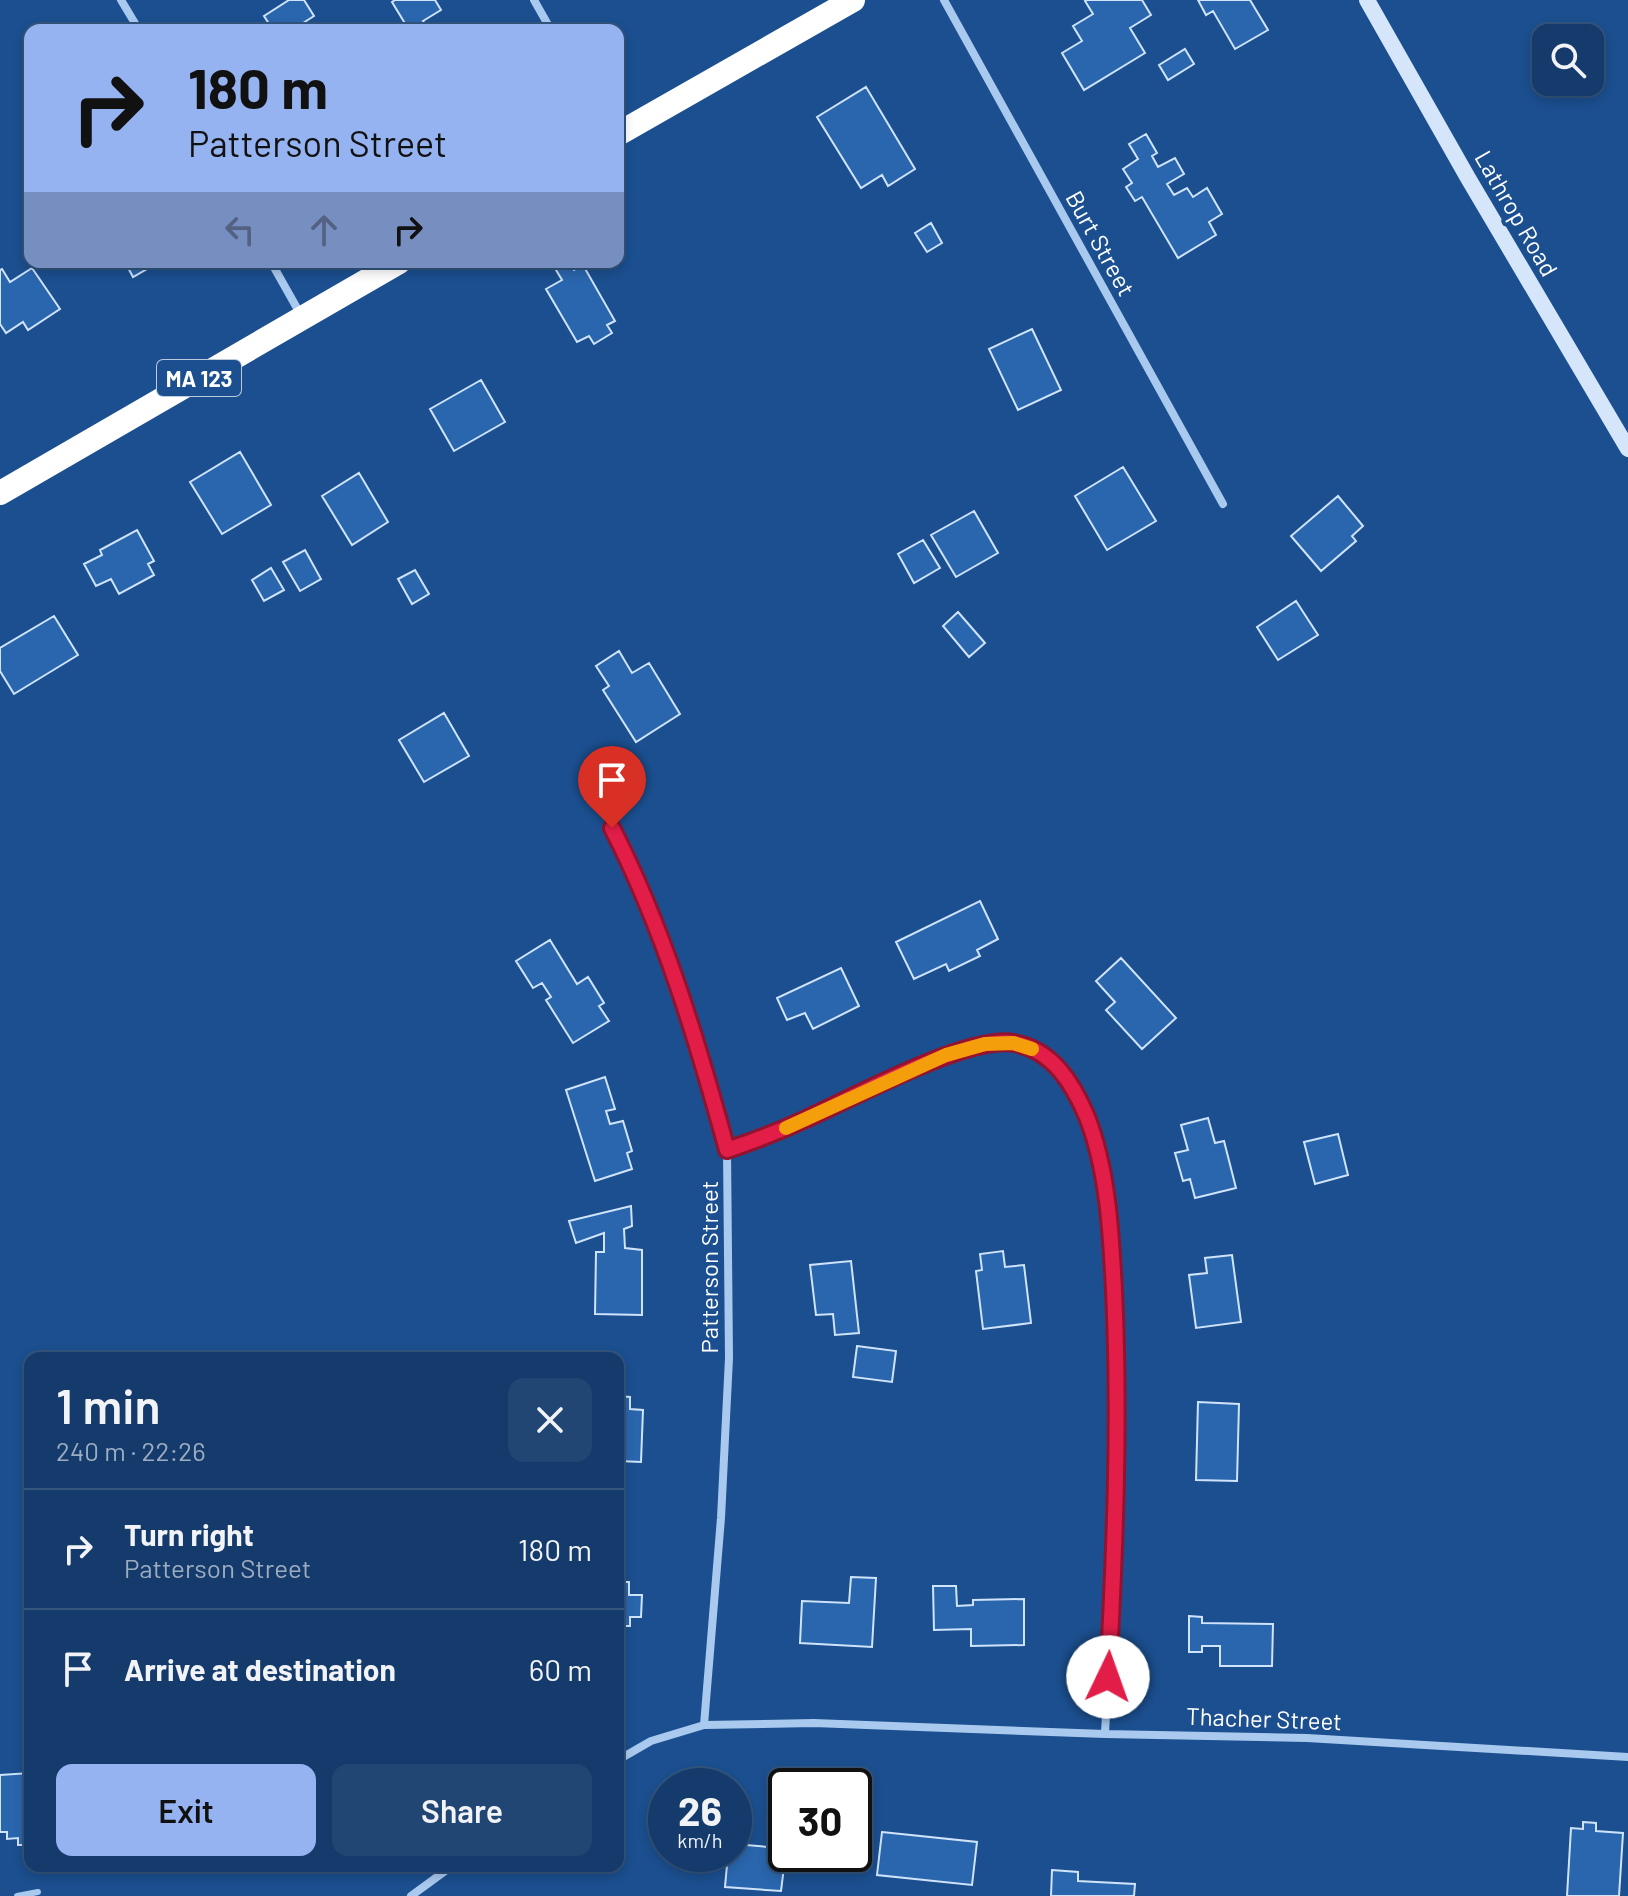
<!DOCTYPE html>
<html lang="en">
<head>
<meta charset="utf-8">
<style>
	:root { --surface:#143b6b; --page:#214673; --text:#f1f3f6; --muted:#9dadc1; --line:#33557e; --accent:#95b2f1 }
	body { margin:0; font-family:Barlow,sans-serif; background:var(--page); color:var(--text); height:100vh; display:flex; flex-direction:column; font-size:30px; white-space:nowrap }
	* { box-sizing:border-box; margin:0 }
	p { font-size:26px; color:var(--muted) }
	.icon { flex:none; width:44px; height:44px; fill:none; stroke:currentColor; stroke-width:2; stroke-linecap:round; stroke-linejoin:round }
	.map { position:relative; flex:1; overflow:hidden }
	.panel { position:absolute; left:24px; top:1352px; width:600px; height:520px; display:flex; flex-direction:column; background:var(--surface); border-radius:16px; box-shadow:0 4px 12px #0003,0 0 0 2px var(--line) }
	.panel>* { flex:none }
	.banner { position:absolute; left:24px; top:24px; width:600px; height:244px; border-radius:16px; box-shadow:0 4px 12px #0003,0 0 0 2px var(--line); background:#95b2f1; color:#111; overflow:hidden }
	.controls { position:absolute; left:1532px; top:24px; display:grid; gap:16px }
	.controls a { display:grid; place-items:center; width:72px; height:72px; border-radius:16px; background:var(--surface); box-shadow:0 4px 12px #0003,0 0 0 2px var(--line); font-size:40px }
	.speed { position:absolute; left:648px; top:1768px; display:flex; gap:16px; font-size:40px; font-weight:700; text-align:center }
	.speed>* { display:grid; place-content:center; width:104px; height:104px; border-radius:50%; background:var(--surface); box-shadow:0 4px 12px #0003,0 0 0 2px var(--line); line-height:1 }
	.speed small { font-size:20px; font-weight:400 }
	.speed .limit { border:4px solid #111; border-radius:12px; background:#fff; color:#111 }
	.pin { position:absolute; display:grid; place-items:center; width:68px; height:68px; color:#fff; margin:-82px -34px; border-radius:50% 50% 50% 0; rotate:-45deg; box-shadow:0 0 8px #0007 }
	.pin .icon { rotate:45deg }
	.me { position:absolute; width:88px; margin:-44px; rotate:3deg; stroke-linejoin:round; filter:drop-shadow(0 0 6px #0008) }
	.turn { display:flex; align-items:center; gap:28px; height:168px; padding:0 32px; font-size:36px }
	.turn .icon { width:104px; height:104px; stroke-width:2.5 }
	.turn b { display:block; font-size:56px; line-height:68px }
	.lanes { display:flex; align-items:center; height:76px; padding:0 32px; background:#0003; justify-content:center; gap:40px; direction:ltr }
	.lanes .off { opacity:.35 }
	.round { display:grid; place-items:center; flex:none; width:84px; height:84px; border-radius:16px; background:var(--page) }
	.overview { display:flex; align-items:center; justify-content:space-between; height:136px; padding:0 32px }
	h1 { font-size:48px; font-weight:600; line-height:60px }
	.button { display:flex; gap:16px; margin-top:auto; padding:16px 32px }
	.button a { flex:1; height:92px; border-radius:16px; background:var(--accent); color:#111; font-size:32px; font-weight:600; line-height:92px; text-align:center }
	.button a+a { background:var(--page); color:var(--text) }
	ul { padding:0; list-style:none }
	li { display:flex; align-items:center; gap:24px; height:120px; padding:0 32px; border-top:2px solid var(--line) }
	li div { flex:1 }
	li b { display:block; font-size:30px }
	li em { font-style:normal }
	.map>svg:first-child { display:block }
	.building { fill:#2a66ad; stroke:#cfe3fa; stroke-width:2 }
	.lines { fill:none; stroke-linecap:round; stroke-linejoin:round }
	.lane { stroke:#a9c9ee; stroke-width:6 }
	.street { stroke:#a9c9ee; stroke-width:8 }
	.secondary { stroke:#d6e6fa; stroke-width:16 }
	.highway { stroke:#fff; stroke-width:24 }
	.route-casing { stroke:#92132f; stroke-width:20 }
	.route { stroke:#e11d48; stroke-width:14 }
	.slow { stroke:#f59e0b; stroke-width:14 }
	.labels { text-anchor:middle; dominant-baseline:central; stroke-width:8; stroke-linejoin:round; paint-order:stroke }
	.shield { fill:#1b4f8f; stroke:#bbcadd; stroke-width:2 }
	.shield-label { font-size:22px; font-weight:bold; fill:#fff }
	.street-label { font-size:24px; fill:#fff; stroke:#1b4f8f }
</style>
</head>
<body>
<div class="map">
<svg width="1628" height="1896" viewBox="0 0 1628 1896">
	<rect width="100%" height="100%" fill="#1b4f8f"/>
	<path class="building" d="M289 0H304L314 16 292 30H273L264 16Z
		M395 0H435L441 10 423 21 429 30H409L392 2Z
		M1087 0H1142L1151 15 1130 28 1145 53 1084 90 1062 53 1082 41 1073 26 1093 14 1085 1Z
		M1198 0H1250L1268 30 1235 49 1213 11 1206 15Z
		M1185 49 1194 64 1168 80 1159 65Z
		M866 87 915 169 888 186 882 175 861 188 817 117Z
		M1146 134 1157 153 1152 156 1158 167 1175 158 1184 174 1167 184 1174 195 1187 188 1193 197 1207 188 1222 214 1209 222 1216 235 1178 258 1142 197 1135 201 1126 187 1132 183 1123 169 1138 159 1129 144Z
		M931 223 942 243 927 252 915 233Z
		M125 262H159L133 277Z
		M559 262H569L574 270 583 265 615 321 607 325 612 333 594 344 589 336 577 342 546 289 562 280 553 265Z
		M32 268 60 309 28 330 23 322 6 333 0 324V270L2 269 10 282Z
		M1032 329 1061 390 1018 410 989 349Z
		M481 380 505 422 454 451 430 409Z
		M240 452 271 505 222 534 190 482Z
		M1123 467 1156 521 1107 550 1075 496Z
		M359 473 388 522 352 545 322 496Z
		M1338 496 1363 526 1352 536 1356 541 1321 571 1291 536Z
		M974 511 998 553 956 577 931 535Z
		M137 530 154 561 148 564 154 575 119 594 111 579 96 586 84 564 102 555 100 550Z
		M923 540 940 568 914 583 898 554Z
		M305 550 321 579 300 591 283 562Z
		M271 568 284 590 264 601 252 580Z
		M415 570 429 594 412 604 398 579Z
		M1296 601 1318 635 1278 660 1257 627Z
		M958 612 985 643 969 657 943 626Z
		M54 616 78 655 14 694 0 671V648Z
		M619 651 632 673 649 663 680 714 636 742 603 690 609 686 596 666Z
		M444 713 469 756 424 782 399 740Z
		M980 901 998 939 977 950 980 956 949 971 946 964 914 979 896 942Z
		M550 940 577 984 588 977 604 1003 599 1006 609 1021 573 1043 546 1000 551 997 542 983 533 988 516 961Z
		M1121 958 1176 1018 1142 1049 1106 1010 1115 1002 1096 981Z
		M841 968 859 1006 813 1029 805 1013 787 1020 777 998Z
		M605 1077 615 1109 606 1111 610 1124 623 1121 632 1151 627 1153 632 1169 595 1181 566 1090Z
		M1208 1118 1215 1143 1224 1141 1236 1188 1195 1198 1190 1179 1183 1181 1175 1153 1188 1150 1181 1125Z
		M1338 1134 1348 1175 1315 1184 1304 1142Z
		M631 1206 632 1226 624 1229 625 1248 642 1250V1315L595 1314 596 1252H604V1233L576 1243 569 1221Z
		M1003 1251 1005 1267 1024 1265 1031 1323 983 1329 976 1271 982 1270 980 1254Z
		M1232 1255 1241 1322 1196 1328 1189 1275 1207 1273 1205 1258Z
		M851 1261 859 1333 835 1335 833 1314 816 1315 810 1265Z
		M857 1346 896 1351 892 1382 853 1377Z
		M618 1396 630 1397V1409L643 1410 641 1462 618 1461Z
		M1198 1402 1239 1404 1237 1481 1196 1480Z
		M851 1577 876 1578 872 1647 800 1643 802 1601 849 1603Z
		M618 1582H629V1595H642L641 1617H630V1626H618Z
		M933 1586H956L957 1606 973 1605V1600L1024 1599V1645L971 1646V1629L934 1630Z
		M1189 1616 1202 1617V1623L1273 1624 1272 1666H1220V1646H1202V1652H1189Z
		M30 1773V1845H18V1838L7 1839V1832H0V1775Z
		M1583 1822 1596 1823V1831L1623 1833 1619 1896H1567L1571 1828 1583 1829Z
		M882 1832 977 1842 972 1885 877 1875Z
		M734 1844 781 1848V1856L792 1857 791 1867H784L781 1891 725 1887 728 1854H734Z
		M1052 1870 1078 1872V1881L1135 1884 1134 1896H1051Z"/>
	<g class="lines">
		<path class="lane" d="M17 1896 38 1892"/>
		<path class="street" d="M121 0 139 30
			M534 0 551 30
			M944 0 1223 504
			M271 262 302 317
			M612 828 641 885 698 1042 727 1150 729 1358 721 1518 704 1725
			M727 1150C746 1143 766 1138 784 1129 834 1107 967 1034 1015 1043 1053 1051 1074 1084 1087 1118 1117 1195 1116 1306 1116 1388 1115 1504 1111 1619 1105 1734
			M618 1760 651 1741 704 1725 814 1723 1105 1734 1307 1738 1628 1757
			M411 1896 452 1866"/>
		<path class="secondary" d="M1367 0 1468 178 1628 449"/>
		<path class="highway" d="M618 134 853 0
			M0 493 399 262"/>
	</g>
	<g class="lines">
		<defs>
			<path id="route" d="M612 828C664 930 697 1040 727 1150 754 1141 780 1131 806 1119 853 1098 967 1035 1014 1043 1053 1050 1073 1084 1087 1117 1108 1171 1111 1233 1114 1290 1120 1419 1115 1549 1108 1677"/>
		</defs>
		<use href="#route" class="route-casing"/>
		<use href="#route" class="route"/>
		<path class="slow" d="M786 1128 946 1055 985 1044 1013 1043 1032 1049"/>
	</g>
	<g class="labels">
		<rect class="shield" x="157" y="360" width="84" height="36" rx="6"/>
		<g class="shield-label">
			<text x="199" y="378">MA 123</text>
		</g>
		<g class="street-label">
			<text transform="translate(1517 213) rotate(60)">Lathrop Road</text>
			<text transform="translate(1101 243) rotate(61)">Burt Street</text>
			<text transform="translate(708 1267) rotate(-90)">Patterson Street</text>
			<text transform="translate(1264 1718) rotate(2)">Thacher Street</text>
		</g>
	</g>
</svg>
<div class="controls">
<a><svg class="icon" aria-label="search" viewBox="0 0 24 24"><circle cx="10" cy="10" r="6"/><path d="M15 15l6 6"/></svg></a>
</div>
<div class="speed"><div>26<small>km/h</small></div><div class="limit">30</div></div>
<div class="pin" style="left:612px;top:828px;background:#d93025"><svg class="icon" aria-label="arrive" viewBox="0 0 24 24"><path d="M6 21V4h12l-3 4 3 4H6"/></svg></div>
<svg class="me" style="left:1108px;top:1677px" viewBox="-20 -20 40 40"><circle r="19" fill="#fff"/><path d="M0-13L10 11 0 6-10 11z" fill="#e11d48"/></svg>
<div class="banner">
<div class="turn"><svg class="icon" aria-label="right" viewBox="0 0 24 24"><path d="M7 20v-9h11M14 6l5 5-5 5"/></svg><div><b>180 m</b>Patterson Street</div></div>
<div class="lanes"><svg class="icon off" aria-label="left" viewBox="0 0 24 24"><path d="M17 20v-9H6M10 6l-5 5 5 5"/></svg><svg class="icon off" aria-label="ahead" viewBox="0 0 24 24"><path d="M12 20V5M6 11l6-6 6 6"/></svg><svg class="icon" aria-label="right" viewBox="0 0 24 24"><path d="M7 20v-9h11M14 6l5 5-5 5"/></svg></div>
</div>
<section class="panel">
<div class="overview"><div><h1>1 min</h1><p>240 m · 22:26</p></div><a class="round"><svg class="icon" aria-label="close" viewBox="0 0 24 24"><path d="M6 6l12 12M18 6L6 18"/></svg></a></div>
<ul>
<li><svg class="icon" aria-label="right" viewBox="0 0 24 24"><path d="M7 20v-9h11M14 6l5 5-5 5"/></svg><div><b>Turn right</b><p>Patterson Street</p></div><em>180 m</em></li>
<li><svg class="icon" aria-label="arrive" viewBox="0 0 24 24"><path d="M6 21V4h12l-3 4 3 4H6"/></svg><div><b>Arrive at destination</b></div><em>60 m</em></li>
</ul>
<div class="button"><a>Exit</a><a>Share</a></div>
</section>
</div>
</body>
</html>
